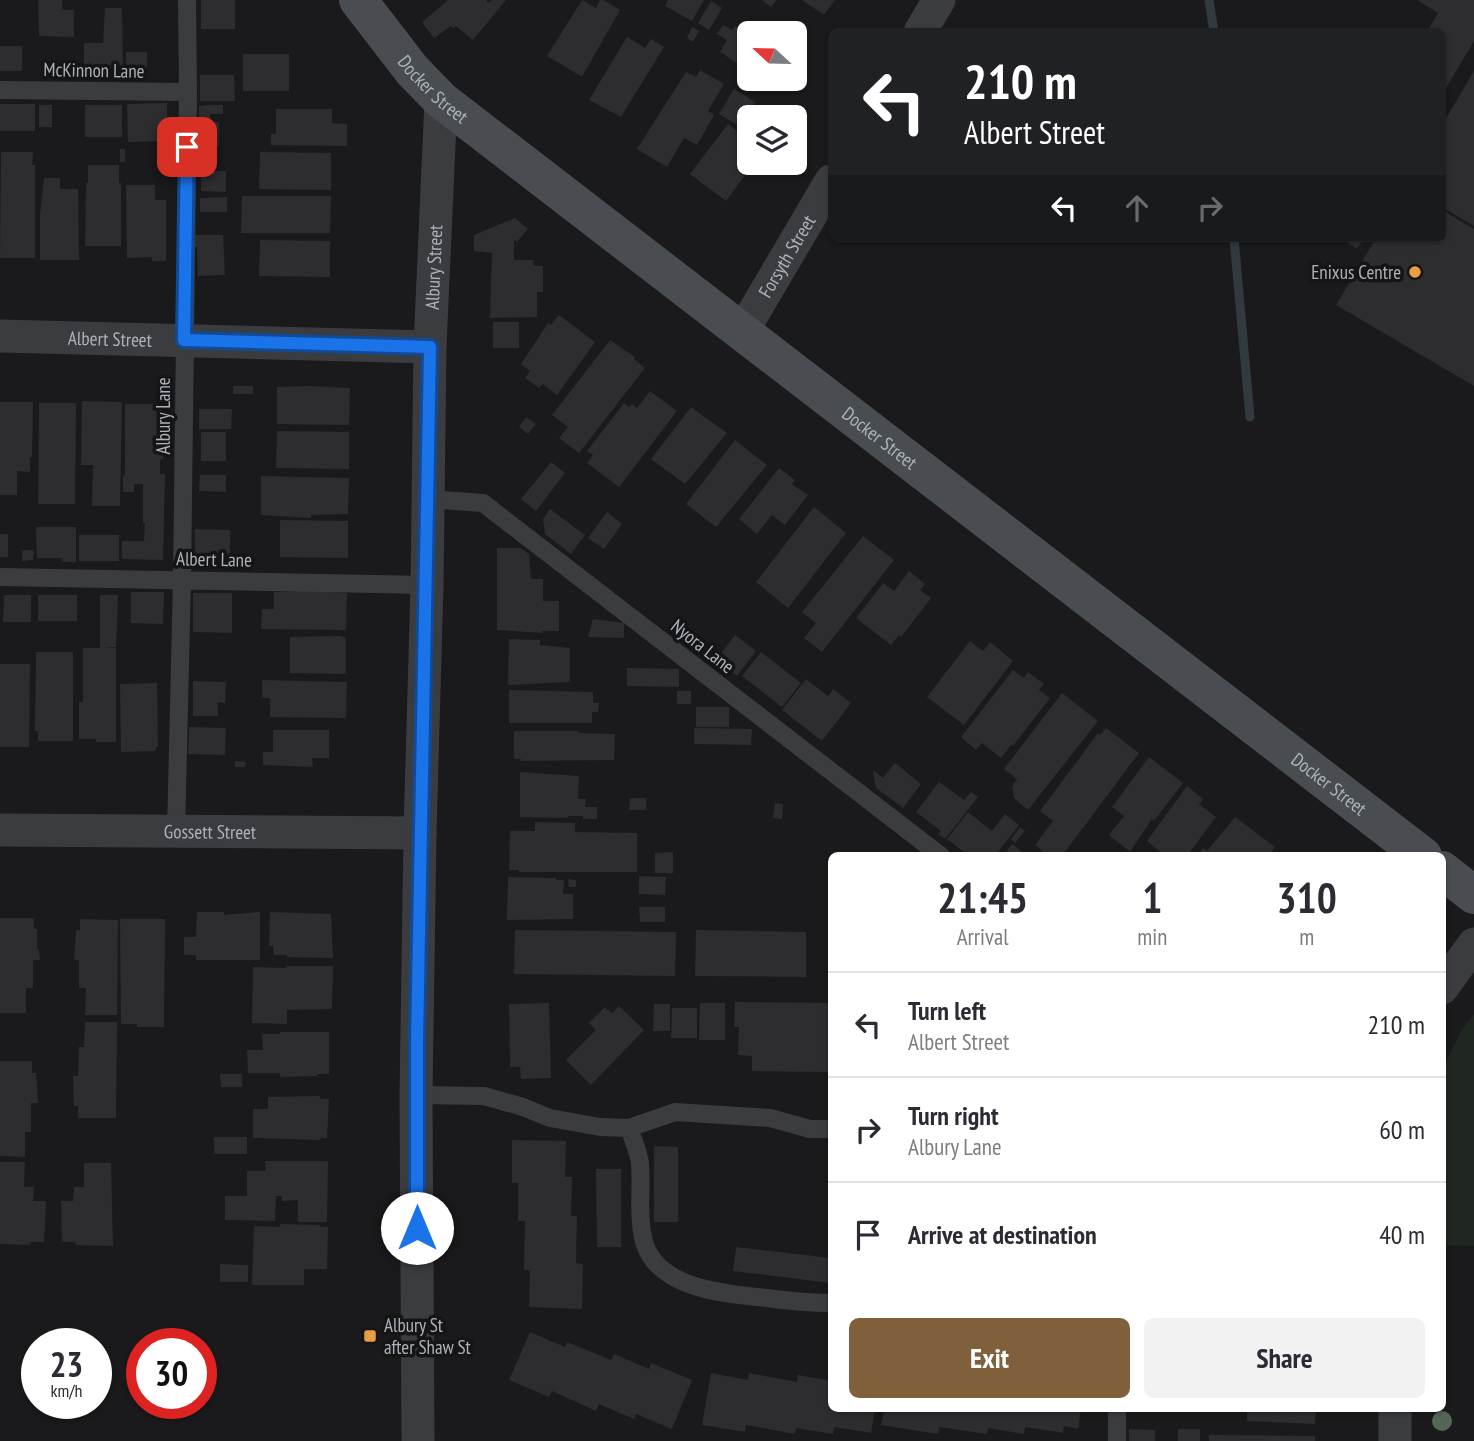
<!DOCTYPE html>
<html lang="en">
<head>
<meta charset="utf-8">
<style>
	:root { --surface:#fff; --page:#f2f2f3; --text:#2b2b33; --muted:#7c7c81; --line:#e1e1e2; --accent:#805f3b }
	body { margin:0; font-family:"PT Sans Narrow",sans-serif; background:var(--page); color:var(--text); height:100vh; display:flex; flex-direction:column; font-size:26px; white-space:nowrap }
	* { box-sizing:border-box; margin:0 }
	p { font-size:23px; color:var(--muted) }
	.icon { flex:none; width:38px; height:38px; fill:none; stroke:currentColor; stroke-width:2; stroke-linecap:round; stroke-linejoin:round }
	.map { position:relative; flex:1; overflow:hidden }
	.panel { position:absolute; left:828px; top:852px; width:618px; height:560px; display:flex; flex-direction:column; background:var(--surface); border-radius:10px; box-shadow:0 2px 5px #0004 }
	.panel>* { flex:none }
	.banner { position:absolute; left:828px; top:28px; width:618px; height:214px; border-radius:10px; box-shadow:0 2px 5px #0004; background:#202124; color:#fff; overflow:hidden }
	.needle { width:46px; rotate:292deg }
	.tools { position:absolute; left:737px; top:21px; display:grid; gap:14px }
	.tools a { display:grid; place-items:center; width:70px; height:70px; border-radius:10px; background:var(--surface); box-shadow:0 2px 5px #0004; font-size:35px }
	.speed { position:absolute; left:21px; top:1328px; display:flex; gap:14px; font-size:35px; font-weight:700; text-align:center }
	.speed>* { display:grid; place-content:center; width:91px; height:91px; border-radius:50%; background:var(--surface); box-shadow:0 2px 5px #0004; line-height:1 }
	.speed small { font-size:18px; font-weight:400 }
	.speed .limit { border:10px solid #d22; background:#fff; color:#111 }
	.pin { position:absolute; display:grid; place-items:center; width:60px; height:60px; color:#fff; margin:-30px; border-radius:14px; box-shadow:0 4px 10px #0006 }
	.me { position:absolute; width:77px; margin:-38px; rotate:0deg; stroke-linejoin:round; filter:drop-shadow(0 0 5px #0008) }
	.turn { display:flex; align-items:center; gap:24px; height:147px; padding:0 21px; font-size:32px }
	.turn .icon { width:91px; height:91px; stroke-width:2.5 }
	.turn b { display:block; font-size:49px; line-height:60px }
	.lanes { display:flex; align-items:center; height:66px; padding:0 21px; background:#0003; justify-content:center; gap:35px; direction:ltr }
	.lanes .off { opacity:.35 }
	.eta { display:flex; justify-content:space-evenly; align-items:center; height:119px; text-align:center }
	.eta b { font-size:42px; font-weight:700; line-height:49px }
	.primary-button { display:flex; gap:14px; margin-top:auto; padding:14px 21px }
	.primary-button a { flex:1; height:80px; border-radius:10px; background:var(--accent); color:#fff; font-size:28px; font-weight:700; line-height:80px; text-align:center }
	.primary-button a+a { background:var(--page); color:var(--text) }
	ul { padding:0; list-style:none }
	li { display:flex; align-items:center; gap:21px; height:105px; padding:0 21px; border-top:2px solid var(--line) }
	li div { flex:1 }
	li b { display:block; font-size:26px }
	li em { font-style:normal }
	.map>svg:first-child { display:block }
	.green { fill:#202720 }
	.lines { fill:none; stroke-linecap:round; stroke-linejoin:round }
	.stream { stroke:#303a3f; stroke-width:9 }
	.building { fill:#2d2d30 }
	.lane { stroke:#3b3c40; stroke-width:18 }
	.street { stroke:#3b3c40; stroke-width:33 }
	.secondary { stroke:#494c50; stroke-width:38 }
	.tree { fill:#566656 }
	.route-casing { stroke:#114b97; stroke-width:18 }
	.route { stroke:#1a73e8; stroke-width:12 }
	.poi-dot { fill:#e89e45; stroke:#151517; stroke-width:2.5 }
	.labels { text-anchor:middle; dominant-baseline:central; stroke-width:7; stroke-linejoin:round; paint-order:stroke }
	.street-label { font-size:19px; fill:#adb3ba; stroke:#151517 }
	.poi-label { font-size:19px; fill:#adb3ba; stroke:#151517; text-anchor:end }
</style>
</head>
<body>
<div class="map">
<svg width="1474" height="1441" viewBox="0 0 1474 1441">
	<rect width="100%" height="100%" fill="#1a1a1c"/>
	<path class="green" d="M1474 1014V1246L1442 1245V1069L1462 1029Z"/>
	<g class="lines">
		<path class="stream" d="M1209 0 1214 32
			M1234 238 1250 417"/>
	</g>
	<path class="building" d="M38 0H62V10H74V37L39 36Z
		M201 0H235V29H201Z
		M448 0H486L488 3 492 0H506L473 40 456 26 453 28 451 26 434 38 422 22Z
		M582 0 596 8 600 0H603L620 10 582 77 547 56Z
		M668 0H704L692 21 665 6Z
		M762 0H777L771 7Z
		M802 0H835L824 15Z
		M1417 0H1474V41L1442 95V32H1427L1438 13Z
		M711 1 722 8 709 30 698 23Z
		M105 8H122L123 74 84 76V43H103Z
		M723 25 732 30 735 26 749 34V50L740 65 720 52 727 40 717 34Z
		M692 27 699 31 693 42 687 38Z
		M627 37 645 48 651 39 664 47 621 117 589 100Z
		M0 46H22V71H0Z
		M126 52H147V77L126 78Z
		M243 54H289V91H243Z
		M700 70 724 84 708 111 714 115 697 145 684 138 667 167 637 149 686 72 696 77Z
		M1474 71V226L1442 207V125Z
		M200 75H234L235 101H200Z
		M734 89 755 102 740 127 719 114Z
		M167 103V141L128 142 127 104Z
		M0 104H35V131H0Z
		M39 105H52V127H39Z
		M85 105H122V137H85Z
		M210 105H223V114H210V121H199V106Z
		M276 109H332V123L347 124V146L271 145V134H276Z
		M201 122H219V147H201Z
		M728 124 749 140V163H754L726 201 690 174Z
		M120 149H125V162H120Z
		M1 152H33L32 165H35V258H0Z
		M260 152 331 153V190L259 189Z
		M88 165H119V183H121V246H85L86 183H88Z
		M201 171H226V192L201 191Z
		M44 178H60V189H78L79 260H40V215Z
		M126 185H155V200H166V261H152V257L127 258Z
		M242 196H331L330 233H241Z
		M227 197V212H200V198Z
		M1442 210 1474 229V386L1336 305 1376 238H1442Z
		M515 218 528 229 517 242 514 240V260H533L534 266H543V292H537V317L490 318 492 253 474 251V235Z
		M193 235H223L225 275 198 276 197 247H193Z
		M1340 238H1364L1357 249Z
		M260 240 330 241V277L259 276Z
		M559 315 595 342 557 395 543 384 539 388 525 378 530 371 521 364 548 323 551 325Z
		M493 322H519V348H493Z
		M610 340 635 357 634 359 645 368 579 453 559 438 568 427 552 415Z
		M233 386H253V394H233Z
		M309 386 350 388 349 425 277 424V387Z
		M650 391 677 411 619 487 587 463 593 455 587 451 624 403 629 407 632 404 637 408Z
		M82 401 122 402 120 506H92L93 465H81Z
		M0 402H33L32 457H30V472L17 471V495H0Z
		M39 403H76L75 504H38Z
		M125 404H163V459L160 460V474H165L163 560 122 559V541H144L145 523H143V484H134V492H123V476L125 475Z
		M691 407 727 433 685 484 651 459Z
		M199 409H232L231 429H199Z
		M526 417 536 424 528 434 519 427Z
		M277 431 349 432V469L276 468Z
		M201 432H226V461H201Z
		M735 440 767 465 716 527 686 504Z
		M551 462 565 473 536 511 521 499Z
		M779 468 795 480 792 484 808 495 785 525 772 515 757 534 739 519Z
		M200 475H226V492L199 491Z
		M261 476 349 478 348 514 311 515V518L261 515Z
		M814 507 846 533 788 608 756 582Z
		M550 509 585 535 571 554 545 534 543 519Z
		M607 512 622 524 604 549 588 538Z
		M280 520 348 521V558L280 557Z
		M36 527H76V562H62V558H37Z
		M195 529 230 530V560L195 559Z
		M0 534H8V557H0Z
		M79 535H119V561H79Z
		M863 536 894 560 822 652 804 638 816 623 802 612Z
		M497 548H520L529 554 531 579H543V601H559V631H542L543 633 497 630Z
		M22 550H34L33 560 22 561Z
		M909 571 925 584 920 590 931 598 901 637 899 635 891 645 856 618 883 583 894 591Z
		M306 591 347 593 346 630 261 629 262 609H274V592Z
		M131 592H164L163 624 131 623Z
		M193 593H232V633L193 632Z
		M4 595H31V622H3Z
		M38 595H77V621H38Z
		M100 595H118L116 647H103L116 648V742H96V739H79V702H83V648H100Z
		M593 619 624 623V638L588 637Z
		M735 635 756 651 737 676 716 660Z
		M340 636 346 638V674L290 673V637Z
		M509 639 540 640V645L570 648V682L508 685Z
		M970 641 983 651 990 642 1013 661 964 725 927 697Z
		M36 652H73V741H38V731H35Z
		M761 652 801 683 782 707 742 676Z
		M0 664H30L29 747H0Z
		M627 668 679 669V687L627 686Z
		M1013 670 1024 678 1028 672 1044 684 1039 690 1050 698 1013 746 1012 744 1001 758 982 743 976 750 961 737Z
		M806 679 828 696 833 689 851 703 822 741 782 710Z
		M262 680 347 682 346 718 270 717V698H262Z
		M193 681 226 682 225 703 218 702V716H193Z
		M157 683 158 747H156V751L121 752 120 684Z
		M509 690 593 692V703H599L598 712H592V723H509Z
		M677 691H691V704H677Z
		M1062 693 1098 721 1028 810 1014 798 1012 787 1017 779 1004 769Z
		M696 707H729V727H696Z
		M189 727 226 728 225 755 188 754Z
		M694 728 752 729 751 745 694 744Z
		M1106 728 1139 753 1062 856H1048L1035 845 1053 821 1040 811 1098 733 1100 735Z
		M273 730H329V758H312L313 767 263 765V752H273Z
		M514 731H578V733L615 734 614 760 520 761 521 759H514Z
		M1149 757 1183 783 1154 821 1152 819 1130 852 1109 835 1124 816 1112 807Z
		M235 761 246 762 245 767H235Z
		M895 763 921 784 903 808 876 788 873 773 874 771 883 778Z
		M520 772 579 776 578 799H586L585 807H597V819H583V816H568V818L520 817Z
		M939 782 964 800 971 792 978 797 945 839 938 834 941 831 916 812Z
		M1187 786 1203 799 1199 804 1216 817 1187 856H1165L1147 841Z
		M630 798H646V810H629Z
		M775 803 783 804 782 819 773 818Z
		M968 812 992 831 1005 814 1019 825 995 856H969L947 839Z
		M1235 817 1275 847 1270 854 1273 856H1197L1203 848 1207 851Z
		M535 822 575 823V832L637 833V872H519V870H509L510 831H535Z
		M1020 827 1025 831 1015 843 1011 839Z
		M1012 844 1027 856H1003Z
		M673 852V873H655V853Z
		M639 876 666 877 665 895 639 894Z
		M508 877 556 878V880H564L563 894H573V919L507 920Z
		M568 879 576 880V887H569Z
		M639 907H665V922H640Z
		M197 912H224V915L260 912V960H196V955H184V937H196Z
		M270 912 331 914 333 958 287 957V955H274L273 946H269Z
		M0 918H34V929H37V949H39L40 960H33V988H26V1013H0Z
		M80 919 118 920 117 1015H85L86 988H79V960H74L76 930H80Z
		M120 919H165L164 1027H137V1024H121Z
		M515 930 676 932 675 976 514 974Z
		M696 930 806 932V977L695 976Z
		M286 966H333L332 1009 287 1010V1024L252 1023 253 967 286 968Z
		M735 1002 831 1003V1072L752 1071V1056L738 1055 739 1027H734Z
		M549 1003 551 1078 521 1079 520 1067H510L509 1004Z
		M700 1003H725V1040H699Z
		M654 1004H670V1031H653Z
		M619 1006 644 1030 591 1085 566 1060 596 1030 589 1023 605 1007 612 1013Z
		M672 1008H697V1038H671Z
		M85 1022H117L116 1118H78V1106H74L73 1076H78L79 1047H84Z
		M280 1032H329V1074H317V1076L280 1077V1073H248L247 1050H263L262 1034H280Z
		M0 1061H32V1073H36L38 1103H31V1132H25V1157L0 1156Z
		M220 1074H242V1087H221Z
		M320 1096V1099H329L327 1138H321L320 1140 253 1138V1109H268V1097Z
		M214 1137H247V1154H214Z
		M512 1140 566 1141 565 1177H572L571 1216H577L576 1263 583 1264 582 1309 529 1307 530 1270H524L525 1221H518V1183H512Z
		M654 1146 678 1147V1222H654Z
		M265 1161H328L327 1222H298V1200L282 1201V1196H276L275 1221 225 1220V1196H247V1171H266Z
		M0 1162H25L24 1187H34L33 1201H46L44 1242H30V1245L0 1244Z
		M84 1163H111L113 1246 76 1245 75 1242H62L61 1201H73L74 1187H84Z
		M596 1169H621V1247H597Z
		M280 1224 320 1225V1227H328L327 1269H304V1285H252L254 1226 280 1227Z
		M736 1247 831 1258V1283L733 1271Z
		M220 1264 248 1265V1282H220Z
		M530 1332 565 1347 567 1342 611 1360 614 1354 649 1369 651 1363 692 1380 672 1429 636 1414 634 1419 599 1404 596 1411 552 1391 549 1397 509 1380Z
		M711 1373 748 1380 749 1373 797 1382 798 1375 831 1381V1409H875L871 1433 834 1427 833 1434 796 1428 795 1434 746 1425 745 1432 702 1425Z
		M884 1409H1081L1078 1429 1064 1426 1063 1433 1025 1427 1024 1434 988 1428 987 1434 939 1427 938 1434 881 1425Z
		M1247 1409H1316L1315 1424 1247 1421Z
		M1129 1429 1155 1430V1441H1129Z
		M1178 1429H1200V1441H1178Z
		M1209 1435 1315 1436V1441H1209Z"/>
	<g class="lines">
		<path class="lane" d="M0 90 188 92
			M428 499 483 503 941 856
			M0 577 427 585
			M176 832 182 580 188 92 187 0
			M416 1095 484 1096 523 1107 550 1118 600 1127 629 1128 675 1112 770 1118 810 1129H831
			M629 1128C633 1140 639 1152 640 1164 642 1190 637 1220 645 1245 661 1290 728 1294 767 1298 788 1301 810 1303 831 1303
			M1117 1441V1409"/>
		<g class="street">
			<path d="M920 32 939 0"/>
			<path id="s1" d="M742 332 831 181"/>
			<path id="s2" d="M0 336 430 347"/>
			<path id="s3" d="M0 830 420 833"/>
			<path d="M1442 988 1474 944"/>
			<path id="s4" d="M418 1441 416 1095 420 833 427 585 430 347 441 100"/>
			<path d="M1395 1441V1409"/>
		</g>
		<g class="secondary">
			<path id="s5" d="M358 0 412 70 441 100 1423 856"/>
			<path d="M1442 870 1474 895"/>
		</g>
	</g>
	<circle class="tree" cx="1442" cy="1421" r="10"/>
	<g class="lines">
		<defs>
			<path id="route" d="M187 147 184 340 430 347 417 1042V1228"/>
		</defs>
		<use href="#route" class="route-casing"/>
		<use href="#route" class="route"/>
	</g>
	<g class="poi-dot">
		<circle cx="1415" cy="272" r="7"/>
		<rect x="363" y="1329" width="14" height="14" rx="3.5"/>
	</g>
	<g class="labels">
		<g class="street-label">
			<text transform="translate(94 70) rotate(1)">McKinnon Lane</text>
			<text stroke="none"><textPath href="#s5" startOffset="117">Docker Street</textPath></text>
			<text stroke="none"><textPath href="#s1" startOffset="88">Forsyth Street</textPath></text>
			<text stroke="none"><textPath href="#s4" startOffset="1174">Albury Street</textPath></text>
			<text stroke="none"><textPath href="#s2" startOffset="110">Albert Street</textPath></text>
			<text transform="translate(163 416) rotate(-90)">Albury Lane</text>
			<text stroke="none"><textPath href="#s5" startOffset="684">Docker Street</textPath></text>
			<text transform="translate(214 559) rotate(1)">Albert Lane</text>
			<text transform="translate(703 646) rotate(38)">Nyora Lane</text>
			<text stroke="none"><textPath href="#s5" startOffset="1251">Docker Street</textPath></text>
			<text stroke="none"><textPath href="#s3" startOffset="210">Gossett Street</textPath></text>
		</g>
		<g class="poi-label">
			<text x="1401" y="272">Enixus Centre</text>
			<text x="384" y="1325" text-anchor="start">Albury St<tspan x="384" dy="22">after Shaw St</tspan></text>
		</g>
	</g>
</svg>
<div class="tools">
<a><svg class="needle" viewBox="-14 -14 28 28"><path d="M0-13l5 13h-10z" fill="#e53935"/><path d="M0 13l5-13h-10z" fill="#7c7c81"/></svg></a>
<a><svg class="icon" aria-label="layers" viewBox="0 0 24 24"><path d="M12 4l9 5-9 5-9-5zM3 14l9 5 9-5"/></svg></a>
</div>
<div class="speed"><div>23<small>km/h</small></div><div class="limit">30</div></div>
<div class="pin" style="left:187px;top:147px;background:#d93025"><svg class="icon" aria-label="arrive" viewBox="0 0 24 24"><path d="M6 21V4h12l-3 4 3 4H6"/></svg></div>
<svg class="me" style="left:417px;top:1228px" viewBox="-20 -20 40 40"><circle r="19" fill="#fff"/><path d="M0-13L10 11 0 6-10 11z" fill="#1a73e8"/></svg>
<div class="banner">
<div class="turn"><svg class="icon" aria-label="left" viewBox="0 0 24 24"><path d="M17 20v-9H6M10 6l-5 5 5 5"/></svg><div><b>210 m</b>Albert Street</div></div>
<div class="lanes"><svg class="icon" aria-label="left" viewBox="0 0 24 24"><path d="M17 20v-9H6M10 6l-5 5 5 5"/></svg><svg class="icon off" aria-label="ahead" viewBox="0 0 24 24"><path d="M12 20V5M6 11l6-6 6 6"/></svg><svg class="icon off" aria-label="right" viewBox="0 0 24 24"><path d="M7 20v-9h11M14 6l5 5-5 5"/></svg></div>
</div>
<section class="panel">
<div class="eta">
<div><b>21:45</b><p>Arrival</p></div>
<div><b>1</b><p>min</p></div>
<div><b>310</b><p>m</p></div>
</div>
<ul>
<li><svg class="icon" aria-label="left" viewBox="0 0 24 24"><path d="M17 20v-9H6M10 6l-5 5 5 5"/></svg><div><b>Turn left</b><p>Albert Street</p></div><em>210 m</em></li>
<li><svg class="icon" aria-label="right" viewBox="0 0 24 24"><path d="M7 20v-9h11M14 6l5 5-5 5"/></svg><div><b>Turn right</b><p>Albury Lane</p></div><em>60 m</em></li>
<li><svg class="icon" aria-label="arrive" viewBox="0 0 24 24"><path d="M6 21V4h12l-3 4 3 4H6"/></svg><div><b>Arrive at destination</b></div><em>40 m</em></li>
</ul>
<div class="primary-button"><a>Exit</a><a>Share</a></div>
</section>
</div>
</body>
</html>
